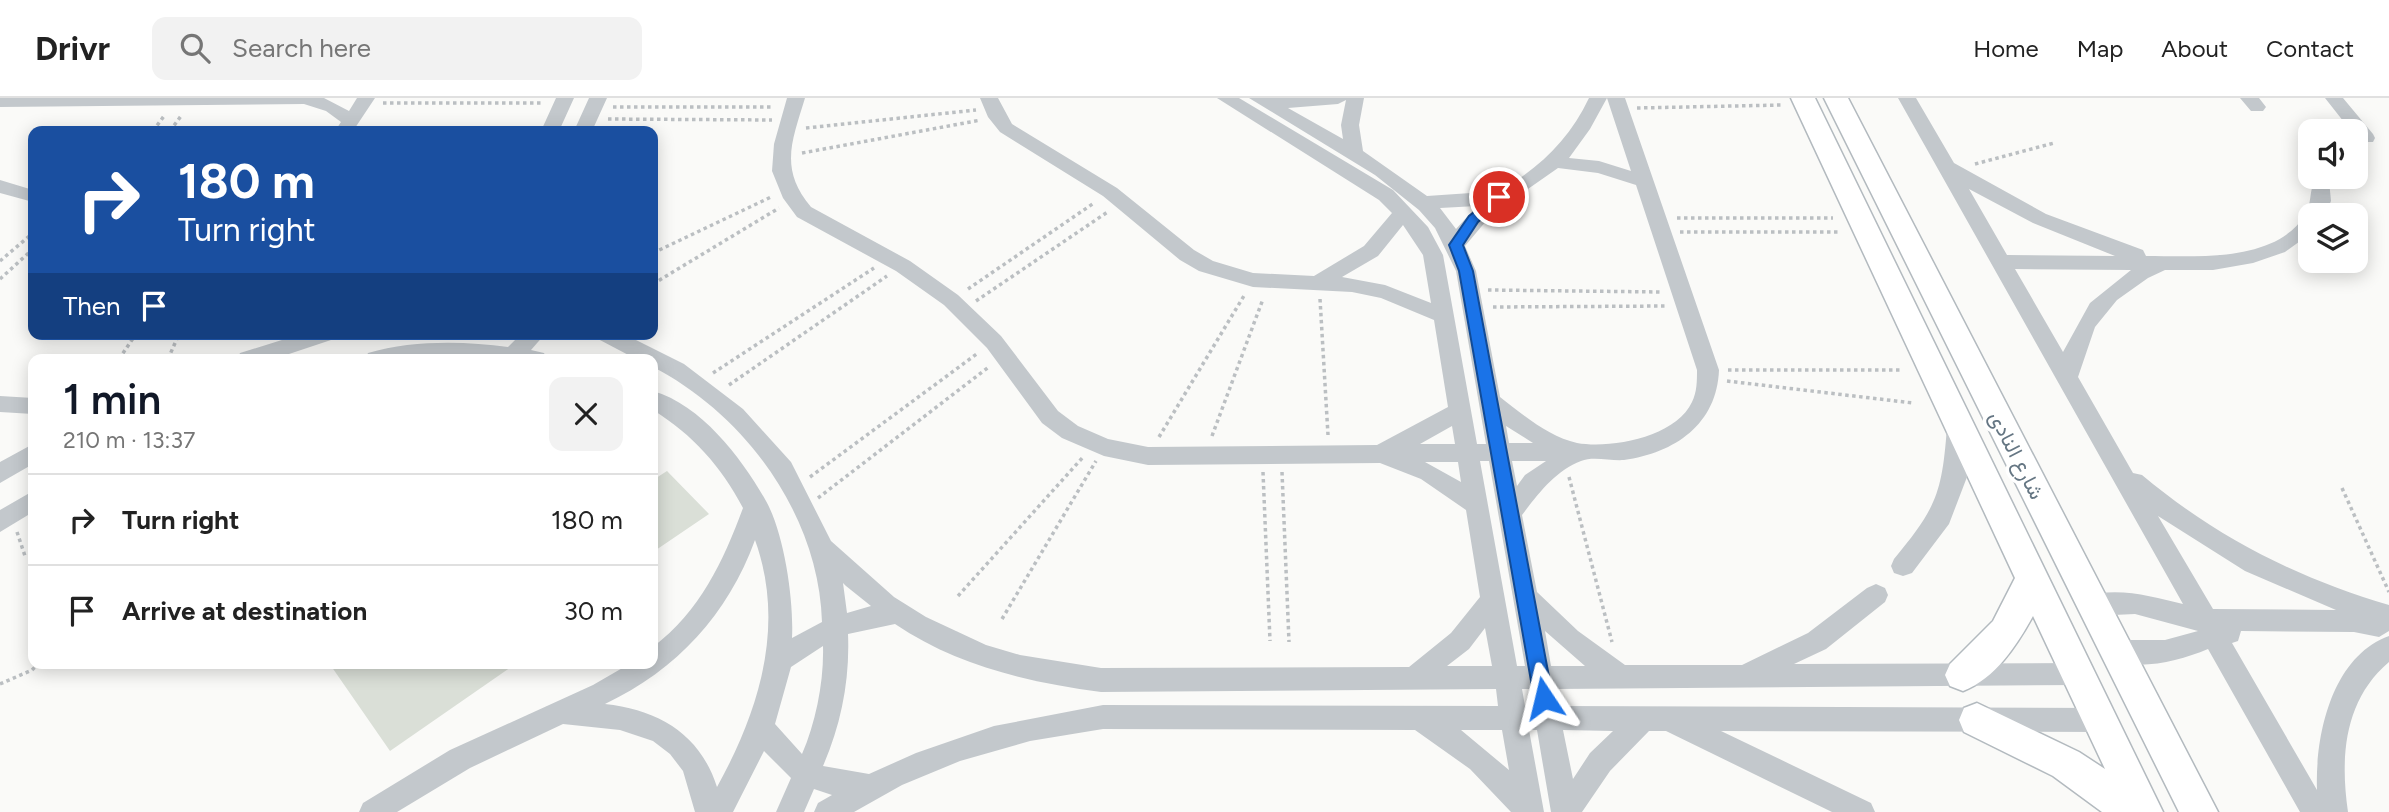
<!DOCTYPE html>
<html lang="en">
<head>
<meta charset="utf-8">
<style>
	:root { --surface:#fff; --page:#f2f2f2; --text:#222; --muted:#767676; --line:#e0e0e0; --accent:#111827 }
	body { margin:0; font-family:Figtree,Vazirmatn,sans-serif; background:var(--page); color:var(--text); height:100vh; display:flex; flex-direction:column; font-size:26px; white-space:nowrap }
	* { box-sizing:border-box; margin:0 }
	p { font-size:23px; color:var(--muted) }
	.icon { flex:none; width:38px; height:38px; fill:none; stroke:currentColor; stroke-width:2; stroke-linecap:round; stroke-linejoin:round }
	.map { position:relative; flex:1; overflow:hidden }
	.sheet { position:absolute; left:28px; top:256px; width:630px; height:315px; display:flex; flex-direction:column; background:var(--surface); border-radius:14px; box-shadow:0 4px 18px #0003 }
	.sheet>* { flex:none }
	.top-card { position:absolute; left:28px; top:28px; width:630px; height:214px; border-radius:14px; box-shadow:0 4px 18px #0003; background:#1a4fa0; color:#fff; overflow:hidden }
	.tools { position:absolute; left:2298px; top:21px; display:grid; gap:14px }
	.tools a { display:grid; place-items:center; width:70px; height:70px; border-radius:14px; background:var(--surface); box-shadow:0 4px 18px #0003; font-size:35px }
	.pin { position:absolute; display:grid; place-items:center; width:60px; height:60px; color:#fff; margin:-30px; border:4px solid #fff; border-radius:50%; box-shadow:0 2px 7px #0007 }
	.me { position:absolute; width:77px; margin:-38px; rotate:350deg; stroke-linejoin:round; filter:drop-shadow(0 0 5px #0008) }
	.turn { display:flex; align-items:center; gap:24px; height:147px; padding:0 35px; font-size:32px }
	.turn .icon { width:91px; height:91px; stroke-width:2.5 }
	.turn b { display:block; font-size:49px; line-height:60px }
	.then { display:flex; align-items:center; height:66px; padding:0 35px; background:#0003; gap:14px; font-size:26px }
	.round { display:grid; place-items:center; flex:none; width:74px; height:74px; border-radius:14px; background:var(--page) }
	.headline { display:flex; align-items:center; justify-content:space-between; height:119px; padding:0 35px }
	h1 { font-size:42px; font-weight:600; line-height:52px; color:var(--accent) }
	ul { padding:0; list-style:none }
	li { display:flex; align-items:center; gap:21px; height:91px; padding:0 35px; border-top:2px solid var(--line) }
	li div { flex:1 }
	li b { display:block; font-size:26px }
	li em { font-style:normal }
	header { display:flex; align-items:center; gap:42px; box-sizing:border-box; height:98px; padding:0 35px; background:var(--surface); border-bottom:2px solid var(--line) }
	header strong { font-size:33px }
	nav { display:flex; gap:38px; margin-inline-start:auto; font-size:24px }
	.search { width:490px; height:63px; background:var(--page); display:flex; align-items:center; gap:18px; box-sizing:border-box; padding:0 24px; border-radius:14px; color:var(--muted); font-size:26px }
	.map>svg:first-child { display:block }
	.green { fill:#dadfd7 }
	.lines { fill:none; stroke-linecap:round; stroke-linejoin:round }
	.secondary-casing { stroke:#b3babf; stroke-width:3 }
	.path { stroke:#bbbfc2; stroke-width:3.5; stroke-dasharray:3.5 3.5; stroke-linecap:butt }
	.street { fill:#c3c8cc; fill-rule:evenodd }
	.secondary { fill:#fff; fill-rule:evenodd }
	.route { fill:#1a73e8; stroke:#114b97; stroke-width:2 }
	.labels { text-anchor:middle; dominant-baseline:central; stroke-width:7; stroke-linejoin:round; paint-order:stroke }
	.street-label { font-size:21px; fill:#657683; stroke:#fff }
</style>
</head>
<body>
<header>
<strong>Drivr</strong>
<div class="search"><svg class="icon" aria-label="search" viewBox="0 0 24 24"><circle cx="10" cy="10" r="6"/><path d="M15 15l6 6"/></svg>Search here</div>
<nav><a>Home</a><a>Map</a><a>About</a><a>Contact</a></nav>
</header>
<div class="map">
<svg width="2389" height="714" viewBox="0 0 2389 714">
	<rect width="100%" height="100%" fill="#fafaf8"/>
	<path class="green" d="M667 373 709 416 653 454V382Z
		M329 565H517L390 653Z"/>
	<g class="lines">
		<defs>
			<path id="secondary" d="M1791 0H1815L2163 714H2102L2053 678 1964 634 1959 622 1964 610 1977 605 2079 654 2105 671 2033 518C2017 547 1995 581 1963 593L1950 588 1945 577 1950 566 1993 523 2015 480Z
				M1824 0H1848L2218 714H2179Z"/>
		</defs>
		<use href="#secondary" class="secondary-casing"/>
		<path class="path" d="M383 5H543
			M613 9H774
			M1637 10 1782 7
			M608 21 772 22
			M806 30 976 12
			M153 33 164 18
			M170 33 181 18
			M802 55 981 22
			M1975 66 2054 45
			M1677 120H1833
			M1680 134H1839
			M653 155 771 99
			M0 163 33 135
			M0 181 33 151
			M653 186 779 110
			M968 191 1094 105
			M1488 192 1662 194
			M1320 201 1328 337
			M976 203 1109 113
			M1493 209 1667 208
			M119 261 136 236
			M168 261 179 236
			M1728 272H1901
			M713 275 874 170
			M1727 283 1913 305
			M729 287 887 178
			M1212 338 1263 201
			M1159 339 1245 196
			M1263 374 1270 543
			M1282 374 1289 544
			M810 379 978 255
			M1569 379 1612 544
			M2342 390 2389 494
			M818 400 990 268
			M17 434 25 458
			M958 498 1084 358
			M1002 521 1096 363
			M0 586 32 572 39 565"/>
		<path class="street" d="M0 0H324L349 13 357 0H375L353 33H335L341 24 326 13 304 6 0 9Z
			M556 0H574L559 33H541Z
			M589 0H607L592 33H574Z
			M787 0H805C792 43 779 71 811 109L910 163 958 197 1001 238 1058 313 1078 328 1108 341 1148 349 1377 347 1448 309 1434 222 1381 200 1352 194 1253 189 1199 173 1180 162 1103 98 1000 34 988 19 980 0H998L1012 26 1117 90 1194 152 1213 163 1253 175 1314 178 1364 148 1392 115 1379 102 1217 0H1239L1393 92 1428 129 1443 157 1477 346H1486L1456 173 1435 130 1419 112 1375 77 1249 0H1364L1359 27 1363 53 1427 98 1500 93C1539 70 1569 42 1589 0H1607L1590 31 1569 60 1599 63 1631 73 1607 0H1625L1719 272C1717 326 1675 355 1624 362 1610 363 1593 358 1581 363 1556 372 1537 397 1522 417L1537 494 1578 533 1625 567H1742L1808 535 1867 490 1876 486 1885 490 1888 497 1885 504 1826 551 1794 566 2079 565 2088 568 2092 576 2088 584 2079 587 1555 591 1559 608 2101 610 2110 613 2114 622 2110 631 2101 634 1721 633 1871 705 1875 714H1832L1666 633H1649L1610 673 1582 714H1551L1537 632H1529L1544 714H1511L1470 671 1415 632 1103 631 1030 643 960 663 902 687 854 714H814L818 705 832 697 814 691 804 714H776L791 680 764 653 733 714H695L683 673 670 656 653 643 620 632 563 626 470 670 397 714H359L363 705 450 652 593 587 631 565H653V549C700 513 723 464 743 410 721 368 693 337 653 312V293C702 307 743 362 766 403 784 435 794 502 792 540L822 524C819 418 746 317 653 269V261H636L598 241 595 236H624L684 266 743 311 791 364 831 443 894 499 926 519 986 547 1020 557 1101 570 1409 569 1451 535 1480 499 1466 412 1421 381 1380 365 1148 367 1104 358 1062 340 1042 325 987 250 944 207 896 173 797 119 783 100 772 73 774 46ZM1346 2 1341 27 1343 41 1288 10 1338 6ZM1558 70 1598 75 1636 87 1697 272C1697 283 1697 294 1692 304 1676 339 1611 351 1577 345 1549 339 1523 317 1500 299L1476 173 1465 148 1492 116ZM1477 108 1456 131 1440 110ZM1403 127 1423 157 1431 205 1385 187 1342 179 1378 158ZM1452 328 1455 346H1420ZM1506 328 1533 345H1509ZM1480 363H1489L1525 568H1517ZM1512 363H1546L1525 377 1517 388ZM1425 364H1458L1461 384ZM755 442C786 528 759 613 717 689 700 636 659 612 605 606 677 572 728 516 755 442ZM843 485 846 488 871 508 847 515ZM895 526C957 568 1028 584 1101 594L1496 591 1498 608 1103 607 994 628 916 655 869 676 823 668C841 627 850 582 848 536ZM1485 530 1492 568H1447L1469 551ZM1545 533 1585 568H1551ZM823 548C824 583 816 624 802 656L775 626 791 569ZM1522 591H1529L1533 608H1525ZM1461 632H1502L1509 672ZM1563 632 1613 633 1590 655 1573 681Z
			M1898 0H1916L1954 65 2046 116 2143 152 2146 158C2195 158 2275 165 2305 117 2312 106 2309 92 2315 82H2329L2331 103 2325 117H2310V136L2285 154 2253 165 2213 172H2165L2148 180 2117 202 2095 229 2078 279 2133 375 2142 377C2216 439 2297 480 2389 507V533L2379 539 2354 534 2241 533 2238 543 2232 545 2317 692C2315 639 2331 559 2389 538V564C2344 602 2340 659 2348 714H2300L2208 551C2177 564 2139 573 2106 561L2102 553 2106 545 2115 542H2165L2198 533 2135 516 2092 518 2083 515 2080 507 2083 499C2116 488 2151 498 2183 506ZM1969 91 2033 125 2115 158 2007 157ZM2015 171 2131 172 2090 205 2063 254ZM2158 418 2245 473 2336 512 2213 511Z
			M2240 0H2259L2266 9 2263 13H2251Z
			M2325 0H2343L2373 36 2375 40 2373 44H2359L2356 33H2351Z
			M0 82 33 92V104L0 95Z
			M301 236H337L334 241 274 261H237L240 255Z
			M521 236H545L531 252 544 255 547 261H365L368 255C412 242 464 243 508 249Z
			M0 298 33 300V316L0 314Z
			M1958 320 1966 323 1969 329 1967 379 1949 426 1912 475 1903 478 1894 475 1891 468 1894 461C1937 409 1942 395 1947 329L1950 323Z
			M33 346V366L0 385V364Z
			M33 393V414L0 434V412Z"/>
		<use href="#secondary" class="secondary"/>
	</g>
	<path class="route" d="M1499 95 1503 96V102L1478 124 1463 147 1473 173 1553 600 1550 606 1544 608 1537 606 1534 600 1459 173 1449 147 1469 118Z"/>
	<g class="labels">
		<g class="street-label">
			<text transform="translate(2017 357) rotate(63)">شارع النادى</text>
		</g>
	</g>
</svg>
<div class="tools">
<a><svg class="icon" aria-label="sound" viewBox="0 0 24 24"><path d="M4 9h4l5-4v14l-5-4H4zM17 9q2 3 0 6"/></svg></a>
<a><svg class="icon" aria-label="layers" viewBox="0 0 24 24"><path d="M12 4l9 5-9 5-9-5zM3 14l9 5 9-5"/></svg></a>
</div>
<div class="pin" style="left:1499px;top:99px;background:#d93025"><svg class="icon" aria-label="arrive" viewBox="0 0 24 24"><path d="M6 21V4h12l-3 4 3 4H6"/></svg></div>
<svg class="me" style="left:1544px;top:600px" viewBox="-20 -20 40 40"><path d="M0-17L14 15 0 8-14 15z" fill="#1a73e8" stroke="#fff" stroke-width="4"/></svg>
<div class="top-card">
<div class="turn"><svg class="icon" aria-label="right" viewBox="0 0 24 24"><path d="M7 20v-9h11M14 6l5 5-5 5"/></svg><div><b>180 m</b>Turn right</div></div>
<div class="then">Then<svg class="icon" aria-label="arrive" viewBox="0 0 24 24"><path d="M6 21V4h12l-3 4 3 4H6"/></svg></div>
</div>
<section class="sheet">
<div class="headline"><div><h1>1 min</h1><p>210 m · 13:37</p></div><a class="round"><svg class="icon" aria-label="close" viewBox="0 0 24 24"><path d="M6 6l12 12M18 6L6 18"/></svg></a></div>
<ul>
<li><svg class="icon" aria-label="right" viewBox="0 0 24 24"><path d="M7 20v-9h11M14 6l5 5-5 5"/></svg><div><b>Turn right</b></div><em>180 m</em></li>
<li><svg class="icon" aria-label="arrive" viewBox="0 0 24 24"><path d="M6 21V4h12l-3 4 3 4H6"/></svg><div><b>Arrive at destination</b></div><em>30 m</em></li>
</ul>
</section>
</div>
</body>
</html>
